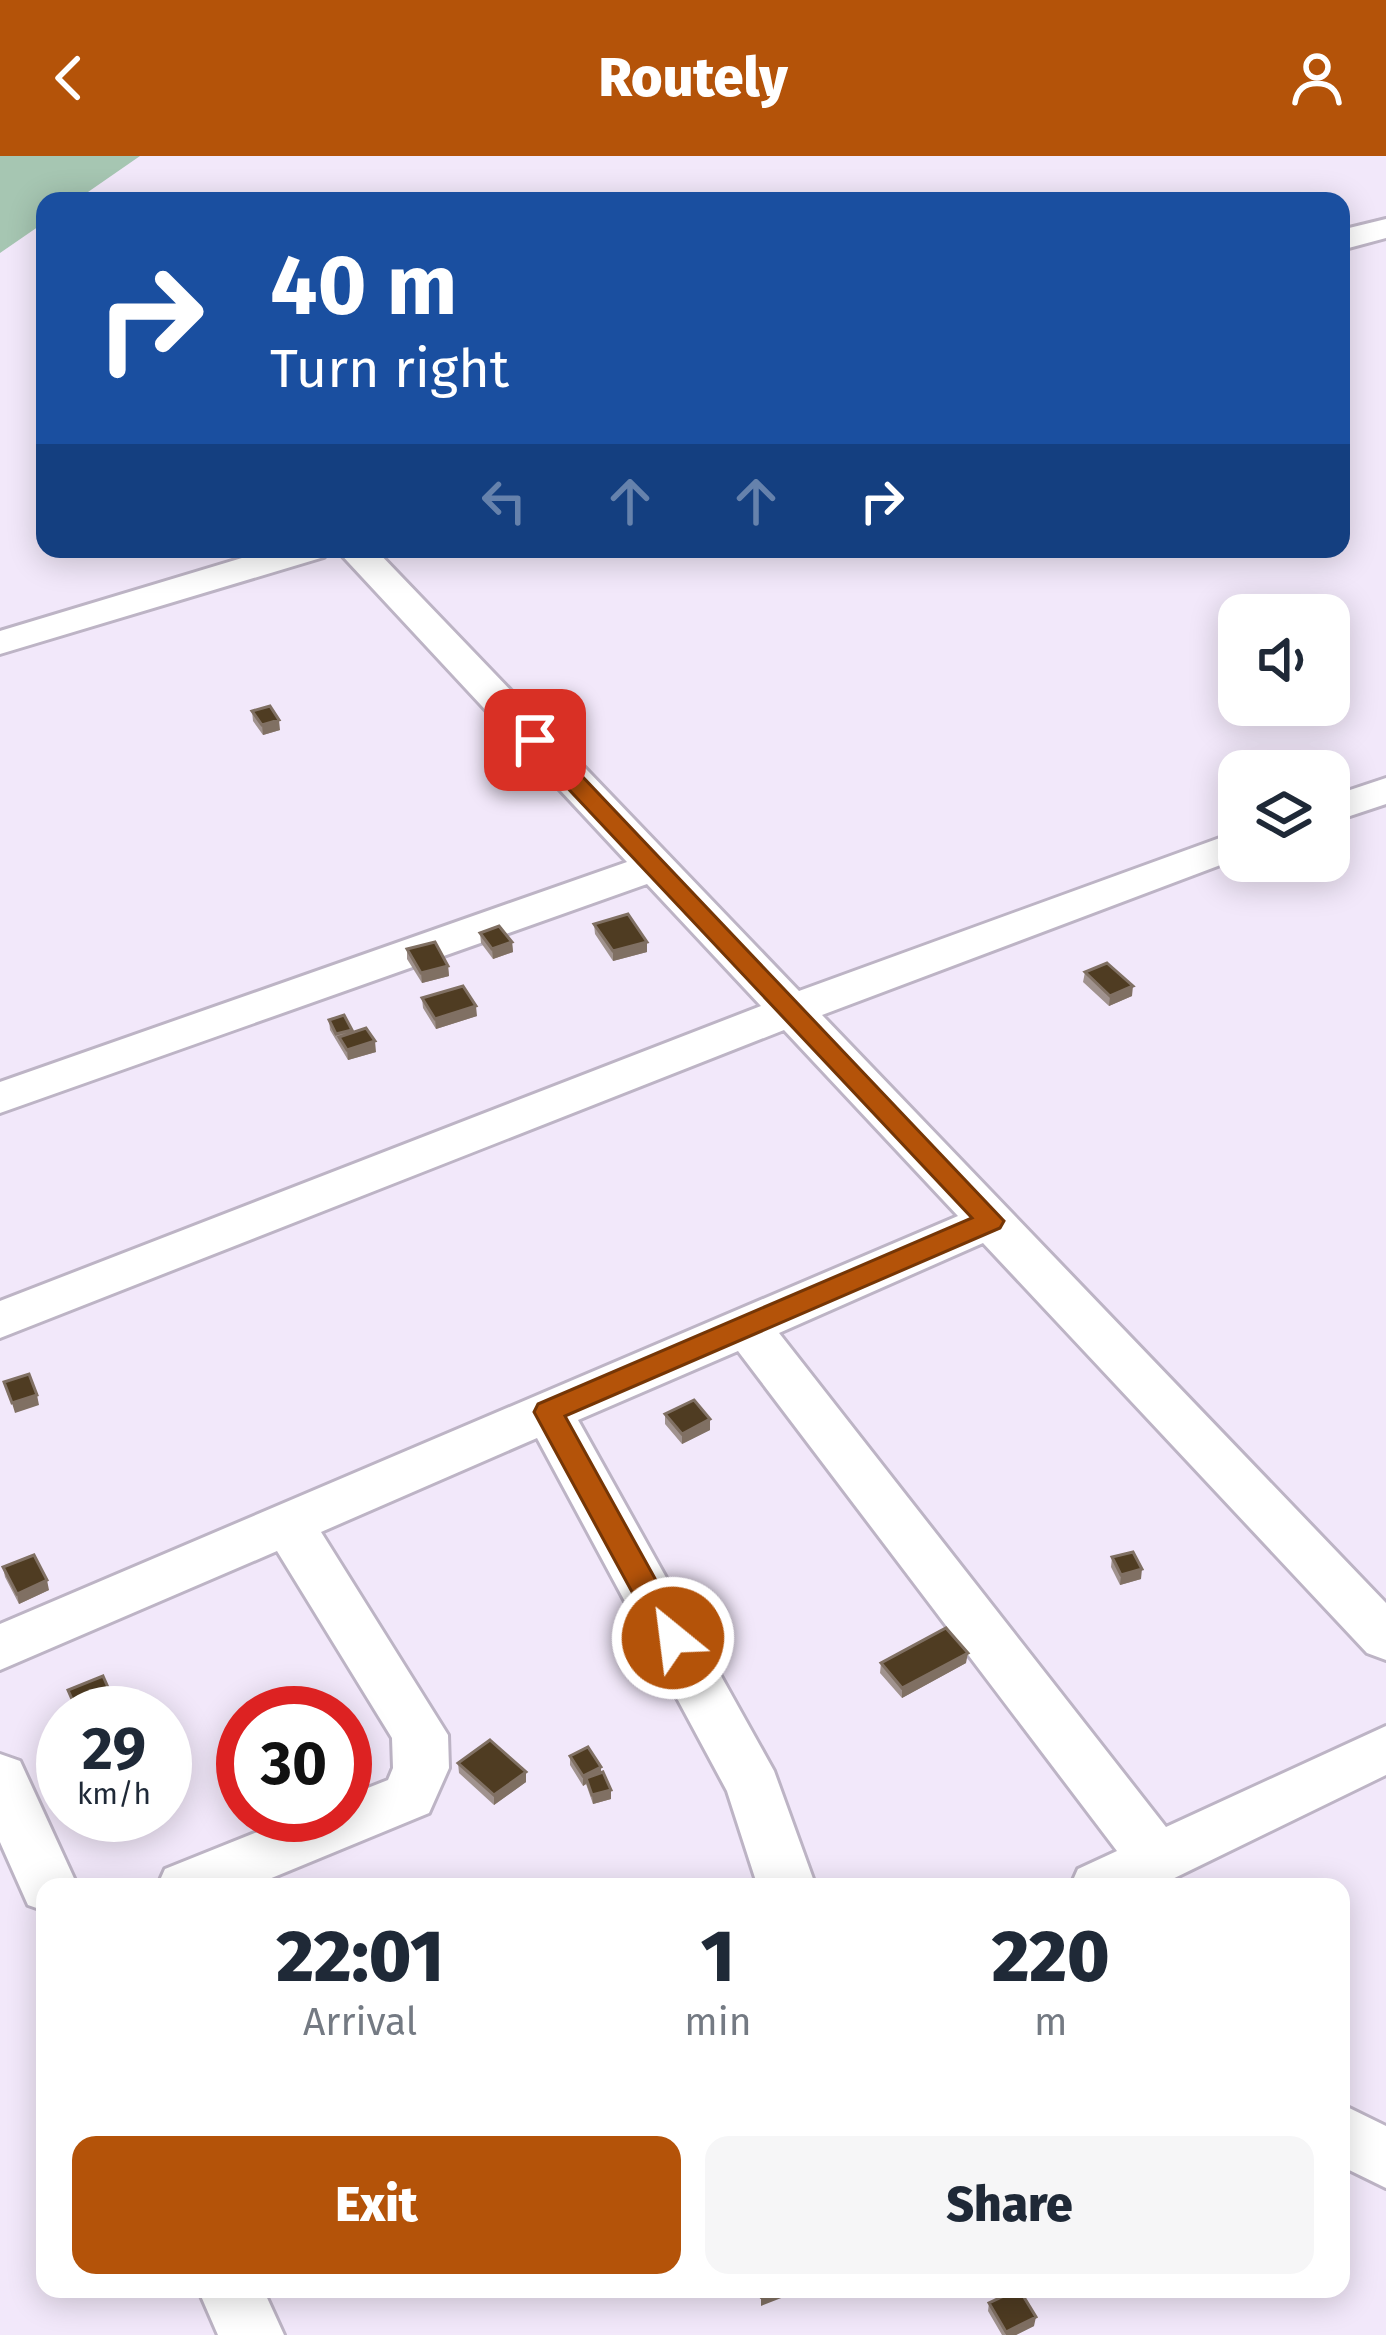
<!DOCTYPE html>
<html lang="en">
<head>
<meta charset="utf-8">
<style>
	:root { --surface:#fff; --page:#f6f6f7; --text:#1f2937; --muted:#747a83; --accent:#b45309 }
	body { margin:0; font-family:"Fira Sans",sans-serif; background:var(--page); color:var(--text); height:100vh; display:flex; flex-direction:column; font-size:45px; white-space:nowrap }
	* { box-sizing:border-box; margin:0 }
	p { font-size:39px; color:var(--muted) }
	.icon { flex:none; width:66px; height:66px; fill:none; stroke:currentColor; stroke-width:2; stroke-linecap:round; stroke-linejoin:round }
	.map { position:relative; flex:1; overflow:hidden }
	.side { position:absolute; left:36px; top:1722px; width:1314px; height:420px; display:flex; flex-direction:column; background:var(--surface); border-radius:24px; box-shadow:0 6px 30px #0003 }
	.side>* { flex:none }
	.top-card { position:absolute; left:36px; top:36px; width:1314px; height:366px; border-radius:24px; box-shadow:0 6px 30px #0003; background:#1a4fa0; color:#fff; overflow:hidden }
	.controls { position:absolute; left:1218px; top:438px; display:grid; gap:24px }
	.controls a { display:grid; place-items:center; width:132px; height:132px; border-radius:24px; background:var(--surface); box-shadow:0 6px 30px #0003; font-size:60px }
	.speed { position:absolute; left:36px; top:1530px; display:flex; gap:24px; font-size:60px; font-weight:700; text-align:center }
	.speed>* { display:grid; place-content:center; width:156px; height:156px; border-radius:50%; background:var(--surface); box-shadow:0 6px 30px #0003; line-height:1 }
	.speed small { font-size:30px; font-weight:400 }
	.speed .limit { border:18px solid #d22; background:#fff; color:#111 }
	.pin { position:absolute; display:grid; place-items:center; width:102px; height:102px; color:#fff; margin:-51px; border-radius:24px; box-shadow:0 6px 18px #0006 }
	.me { position:absolute; width:132px; margin:-66px; rotate:331deg; stroke-linejoin:round; filter:drop-shadow(0 0 9px #0008) }
	.turn { display:flex; align-items:center; gap:42px; height:252px; padding:0 36px; font-size:54px }
	.turn .icon { width:156px; height:156px; stroke-width:2.5 }
	.turn b { display:block; font-size:84px; line-height:102px }
	.lanes { display:flex; align-items:center; height:114px; padding:0 36px; background:#0003; justify-content:center; gap:60px; direction:ltr }
	.lanes .off { opacity:.35 }
	.eta { display:flex; justify-content:space-evenly; align-items:center; height:204px; text-align:center }
	.eta b { font-size:72px; font-weight:800; line-height:84px }
	.cta { display:flex; gap:24px; margin-top:auto; padding:24px 36px }
	.cta a { flex:1; height:138px; border-radius:24px; background:var(--accent); color:#fff; font-size:48px; font-weight:800; line-height:138px; text-align:center }
	.cta a+a { background:var(--page); color:var(--text) }
	header { display:flex; justify-content:space-between; align-items:center; height:156px; padding:0 36px; background:var(--accent); color:#fff; font-size:54px; font-weight:800 }
	.map>svg:first-child { display:block }
	.green { fill:#a6c6b2 }
	.lines { fill:none; stroke-linecap:round; stroke-linejoin:round }
	.street-casing { stroke:#bdb4c5; stroke-width:6 }
	.street { fill:#fff; fill-rule:evenodd }
	.wall { fill:#a0928e }
	.shaded-wall { fill:#807063 }
	.building { fill:#4f3c22; stroke:#807063; stroke-width:3 }
	.route { fill:#b45309; stroke:#753606; stroke-width:3 }
</style>
</head>
<body>
<header><svg class="icon" aria-label="back" viewBox="0 0 24 24"><path d="M15 5l-7 7 7 7"/></svg>Routely<svg class="icon" aria-label="person" viewBox="0 0 24 24"><circle cx="12" cy="8" r="4"/><path d="M4 21q1-7 8-7t8 7"/></svg></header>
<div class="map">
<svg width="1386" height="2179" viewBox="0 0 1386 2179">
	<rect width="100%" height="100%" fill="#f2e8fa"/>
	<path class="green" d="M0 0H140L75 45H45V66L0 97Z"/>
	<g class="lines">
		<defs>
			<path id="street" d="M1386 63V82L1341 94V74Z
				M272 393H329L324 401 0 498V475Z
				M336 393H375L799 835 1239 675V702L822 859 1386 1447V1504L1367 1497 983 1087 779 1177 1166 1671 1386 1570V1619L1156 1731H1070L1078 1713 1117 1695 738 1195 578 1264 774 1615 816 1731H758L727 1635 537 1282 321 1376 448 1579 449 1612 429 1657 250 1731H157L165 1713 300 1659H345V1641L388 1624 393 1612 392 1582 277 1395 0 1514V1468L958 1060 784 874 0 1182V1145L761 850 647 728 0 957V926L627 706Z
				M1386 622V648L1329 667V641Z
				M0 1598 20 1605 78 1731H45V1755L28 1749 0 1686Z
				M1341 1948 1386 1970V2032L1341 2010Z
				M198 2133H263L284 2179H218Z"/>
		</defs>
		<use href="#street" class="street-casing"/>
		<use href="#street" class="street"/>
	</g>
	<path class="wall" d="M252 555 280 574 263 579 253 565Z
		M594 768 647 796 613 805 595 778Z
		M480 777 512 786 513 796 493 803 481 787Z
		M407 793 448 810 449 820 422 827 407 803Z
		M1085 816 1132 840 1109 850 1083 826Z
		M422 842 477 860 436 873 423 852Z
		M329 864 352 877 376 896 348 904 330 874Z
		M665 1258 710 1274 682 1288 665 1268Z
		M1112 1401 1141 1423 1120 1429 1111 1411Z
		M3 1411 49 1434 19 1448 5 1421Z
		M881 1507H966L902 1542 880 1517Z
		M570 1600 601 1611V1617L611 1643 593 1648 586 1628 583 1630 570 1609Z
		M458 1607 526 1616V1626L494 1649 459 1617Z
		M989 2147 1034 2170 1016 2179H1002L988 2155Z"/>
	<path class="shaded-wall" d="M279 564 280 574 263 579 262 569Z
		M512 786 513 796 493 803 492 793Z
		M647 786V796L613 805V795Z
		M448 810 449 820 422 827 421 817Z
		M1133 830 1132 840 1109 850 1110 840Z
		M476 850 477 860 436 873 435 863Z
		M375 885 376 896 348 904 347 894Z
		M37 1239 39 1249 15 1257 12 1247Z
		M710 1263V1274L682 1288V1278Z
		M1142 1413 1141 1423 1120 1429 1121 1419Z
		M47 1424 49 1434 19 1448 17 1438Z
		M968 1497 966 1507 902 1542V1532Z
		M110 1536 112 1546 85 1557H77L75 1550Z
		M601 1611V1621L586 1622V1628L583 1630V1620Z
		M526 1616V1626L494 1649V1639Z
		M611 1634V1643L593 1648 592 1639Z
		M783 2133H794V2137L761 2150V2141Z
		M1036 2161 1034 2170 1016 2179H1006V2176Z"/>
	<path class="building" d="M270 550 279 564 262 569 252 555Z
		M628 758 647 786 613 795 594 768Z
		M499 770 512 786 492 793 480 777Z
		M435 786 448 810 421 817 407 793Z
		M1107 807 1133 830 1110 840 1085 816Z
		M463 830 476 850 435 863 422 842Z
		M344 859 352 874 336 878 329 864Z
		M366 872 375 885 347 894 339 881Z
		M29 1218 37 1239 12 1247 4 1226Z
		M694 1244 710 1263 682 1278 665 1258Z
		M1133 1396 1142 1413 1121 1419 1112 1401Z
		M34 1399 47 1424 17 1438 3 1411Z
		M946 1472 968 1497 902 1532 881 1507Z
		M103 1520 110 1536 75 1550 68 1534Z
		M490 1584 526 1616 494 1639 458 1607Z
		M588 1591 601 1611 583 1620 570 1600Z
		M603 1616 611 1634 592 1639 586 1622Z
		M758 2133H783L761 2141Z
		M1019 2133 1036 2161 1006 2176 989 2147Z"/>
	<path class="route" d="M535 577 543 579 1004 1065 1000 1072 565 1260 688 1482 684 1491 673 1495 662 1491 534 1256 538 1248 972 1062 527 589V579Z"/>
</svg>
<div class="controls">
<a><svg class="icon" aria-label="sound" viewBox="0 0 24 24"><path d="M4 9h4l5-4v14l-5-4H4zM17 9q2 3 0 6"/></svg></a>
<a><svg class="icon" aria-label="layers" viewBox="0 0 24 24"><path d="M12 4l9 5-9 5-9-5zM3 14l9 5 9-5"/></svg></a>
</div>
<div class="speed"><div>29<small>km/h</small></div><div class="limit">30</div></div>
<div class="pin" style="left:535px;top:584px;background:#d93025"><svg class="icon" aria-label="arrive" viewBox="0 0 24 24"><path d="M6 21V4h12l-3 4 3 4H6"/></svg></div>
<svg class="me" style="left:673px;top:1482px" viewBox="-20 -20 40 40"><circle r="17" fill="#b45309" stroke="#fff" stroke-width="3"/><path d="M0-11L8 9 0 5-8 9z" fill="#fff"/></svg>
<div class="top-card">
<div class="turn"><svg class="icon" aria-label="right" viewBox="0 0 24 24"><path d="M7 20v-9h11M14 6l5 5-5 5"/></svg><div><b>40 m</b>Turn right</div></div>
<div class="lanes"><svg class="icon off" aria-label="left" viewBox="0 0 24 24"><path d="M17 20v-9H6M10 6l-5 5 5 5"/></svg><svg class="icon off" aria-label="ahead" viewBox="0 0 24 24"><path d="M12 20V5M6 11l6-6 6 6"/></svg><svg class="icon off" aria-label="ahead" viewBox="0 0 24 24"><path d="M12 20V5M6 11l6-6 6 6"/></svg><svg class="icon" aria-label="right" viewBox="0 0 24 24"><path d="M7 20v-9h11M14 6l5 5-5 5"/></svg></div>
</div>
<section class="side">
<div class="eta">
<div><b>22:01</b><p>Arrival</p></div>
<div><b>1</b><p>min</p></div>
<div><b>220</b><p>m</p></div>
</div>
<div class="cta"><a>Exit</a><a>Share</a></div>
</section>
</div>
</body>
</html>
